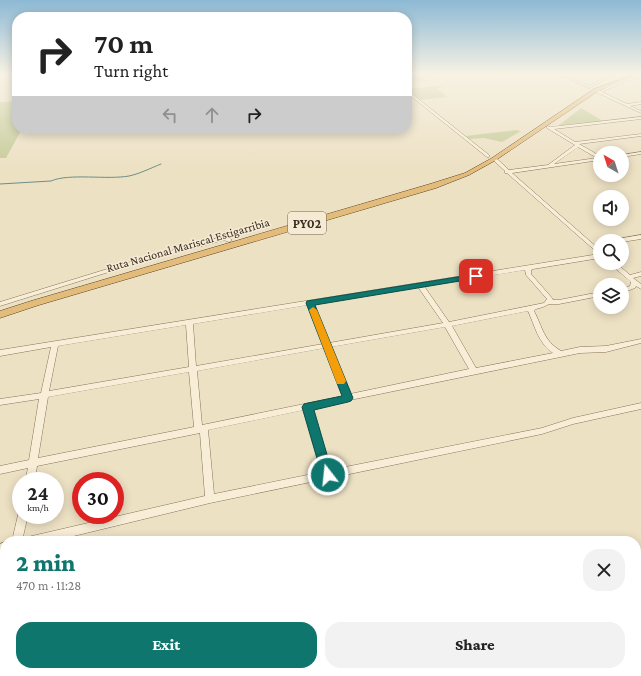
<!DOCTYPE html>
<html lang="en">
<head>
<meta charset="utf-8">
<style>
	:root { --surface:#fff; --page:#f2f2f2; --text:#222; --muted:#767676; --accent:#0f766e }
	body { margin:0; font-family:"Crimson Pro",serif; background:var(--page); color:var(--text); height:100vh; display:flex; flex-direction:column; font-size:15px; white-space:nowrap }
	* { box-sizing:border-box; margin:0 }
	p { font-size:13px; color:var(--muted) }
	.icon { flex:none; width:22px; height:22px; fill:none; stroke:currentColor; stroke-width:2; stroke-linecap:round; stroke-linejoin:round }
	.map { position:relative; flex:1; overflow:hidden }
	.details { position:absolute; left:0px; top:536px; width:641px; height:140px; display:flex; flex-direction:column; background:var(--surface); border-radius:16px 16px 0 0; box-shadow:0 2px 10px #0003 }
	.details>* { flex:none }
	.top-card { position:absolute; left:12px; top:12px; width:400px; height:122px; border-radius:16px; box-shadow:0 2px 10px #0003; background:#fff; color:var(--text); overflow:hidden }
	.needle { width:26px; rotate:321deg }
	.fabs { position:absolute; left:593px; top:146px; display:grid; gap:8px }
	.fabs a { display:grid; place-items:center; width:36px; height:36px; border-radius:50%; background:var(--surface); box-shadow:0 2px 10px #0003; font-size:20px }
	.speed { position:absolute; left:12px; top:472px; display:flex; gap:8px; font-size:20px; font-weight:700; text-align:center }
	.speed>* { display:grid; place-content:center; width:52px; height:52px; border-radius:50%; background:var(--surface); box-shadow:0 2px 10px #0003; line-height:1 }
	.speed small { font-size:10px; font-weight:400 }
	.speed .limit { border:6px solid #d22; background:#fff; color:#111 }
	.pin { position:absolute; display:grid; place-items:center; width:34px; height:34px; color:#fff; margin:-17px; border-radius:8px; box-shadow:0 2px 6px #0006 }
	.me { position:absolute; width:44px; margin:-22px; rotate:344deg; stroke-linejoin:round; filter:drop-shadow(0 0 3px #0008) }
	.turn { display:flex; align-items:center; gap:14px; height:84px; padding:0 16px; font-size:18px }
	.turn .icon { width:52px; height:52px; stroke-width:2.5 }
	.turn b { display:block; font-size:28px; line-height:34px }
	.lanes { display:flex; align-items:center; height:38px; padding:0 16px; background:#0003; justify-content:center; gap:20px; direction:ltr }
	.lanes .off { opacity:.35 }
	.round { display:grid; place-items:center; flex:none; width:42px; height:42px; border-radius:16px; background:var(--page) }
	.headline { display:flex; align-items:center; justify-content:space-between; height:68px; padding:0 16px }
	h1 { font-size:24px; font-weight:800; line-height:30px; color:var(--accent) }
	.cta { display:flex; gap:8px; margin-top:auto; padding:8px 16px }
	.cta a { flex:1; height:46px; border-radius:16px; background:var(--accent); color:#fff; font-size:16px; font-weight:800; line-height:46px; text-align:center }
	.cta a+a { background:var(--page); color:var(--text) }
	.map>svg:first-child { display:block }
	.green { fill:#c5cb98 }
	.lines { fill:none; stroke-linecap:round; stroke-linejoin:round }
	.stream { stroke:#6d8e86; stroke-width:1 }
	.minor-casing { stroke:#87735b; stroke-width:1 }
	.trunk-casing { stroke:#55412f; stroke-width:1 }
	.minor { fill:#f8eed7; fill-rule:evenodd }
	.trunk { fill:#e4bc7a; fill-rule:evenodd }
	.route { fill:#0f766e; stroke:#0a4d48 }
	.slow { fill:#f59e0b }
	.labels { text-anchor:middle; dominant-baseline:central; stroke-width:3; stroke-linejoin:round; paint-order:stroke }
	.far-street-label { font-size:12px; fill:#382b1f; stroke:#f5ebd4 }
	.shield { fill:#f5ebd4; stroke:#716555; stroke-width:1 }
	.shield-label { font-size:13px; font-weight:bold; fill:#382b1f }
</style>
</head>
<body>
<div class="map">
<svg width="641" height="676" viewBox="0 0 641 676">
	<rect width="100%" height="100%" fill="#ede1c4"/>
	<path class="green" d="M407 74H436V75L422 77 427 82 407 80Z
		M450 85 437 88 447 97 420 100 407 89Z
		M17 101V129H22L6 158H0V102Z
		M581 108 603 121 558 126Z
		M516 130 521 131 502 142 484 138 469 139 466 136Z"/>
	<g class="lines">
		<path class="stream" d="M0 184 51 181C69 173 107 180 129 176 139 174 151 168 161 164"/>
		<defs>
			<path id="minor" d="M559 74H562L589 86 612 74H615L589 88Z
				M641 75V77L626 81 602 92 627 104 641 102V104L630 106 641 111V113L598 93 594 90 596 89 600 91 624 79Z
				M407 90 489 155V157H487L407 93Z
				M641 117V119L554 129 575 142 641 134V136L579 144 600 156V160L512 173 600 250V258L533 269 531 270V274L552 298 553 300H559L600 292V296L559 304H549L543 307 536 309 534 311C543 328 543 340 561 351L580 347 606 346 641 339V343L606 352 580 353 311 408 330 470 542 428 573 418 641 403V409L573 424 542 434 210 503 53 541H27L28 537 32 536 205 496 200 433 37 466 35 481H25L28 468 0 474V466L29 460 39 399 0 405V399L41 393 51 347 0 356V350L599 254 507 173H505V171L492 159 496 158 509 170 548 165 575 145 547 128V126L550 127ZM578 147 597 158 554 164ZM525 270 526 275 547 299 544 303 449 322 424 286ZM418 287 443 323 329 343 314 304ZM308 305 323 344 196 366 193 324ZM528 311C535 326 538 343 553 353L476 368 452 326ZM186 325 189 367 49 391 58 346ZM445 327 469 369 350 394 331 347ZM325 348 343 396 202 425 197 371ZM189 372 194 427 38 458 48 397ZM304 410 322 472 214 494 208 430Z
				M641 152V154L622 157V155Z
				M641 235V239L622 242 614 241 617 239Z
				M225 236 232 240 229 242 224 240 131 265 0 306V302L127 263Z
				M609 263H616L630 275 641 272V276L633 278 641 284V289L636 286 635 288 622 293V289L630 286 631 282Z
				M21 511V515H28L22 541H12L18 515Z
				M5 542V552L0 554V544Z"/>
			<path id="trunk" d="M636 74H641L598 91 496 160 469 175 436 188 39 305 0 318V311L31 301 430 184 465 173 492 158 594 89Z"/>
		</defs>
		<use href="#minor" class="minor-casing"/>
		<use href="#trunk" class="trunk-casing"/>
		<use href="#minor" class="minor"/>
		<use href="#trunk" class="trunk"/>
	</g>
	<linearGradient id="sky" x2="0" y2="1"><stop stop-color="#8db9d5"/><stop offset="0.44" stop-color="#f7f2e4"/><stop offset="1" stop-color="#f7f2e4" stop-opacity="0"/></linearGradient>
	<rect width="641" height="168" fill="url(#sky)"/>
	<path class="route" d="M476 274H478V278L315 305 353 398 351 401 348 402 314 410 333 475 332 479 328 480 323 479 302 407 304 404 308 403 342 396 306 303 307 301Z"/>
	<path class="slow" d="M313 307 317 310 346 381 344 384H337L336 381 309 310Z"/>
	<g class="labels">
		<g class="far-street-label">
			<text transform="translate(188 245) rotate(-16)">Ruta Nacional Mariscal Estigarribia</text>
		</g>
		<rect class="shield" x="288" y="212" width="38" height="22" rx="3"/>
		<g class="shield-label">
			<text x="307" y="223">PY02</text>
		</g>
	</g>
</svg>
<div class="fabs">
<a><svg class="needle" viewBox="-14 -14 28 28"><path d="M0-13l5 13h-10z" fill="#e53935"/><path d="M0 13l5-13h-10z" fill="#767676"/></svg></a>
<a><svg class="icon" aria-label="sound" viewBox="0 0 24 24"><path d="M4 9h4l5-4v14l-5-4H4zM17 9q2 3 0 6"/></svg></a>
<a><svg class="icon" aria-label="search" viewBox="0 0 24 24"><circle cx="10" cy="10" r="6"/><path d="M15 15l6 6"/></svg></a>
<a><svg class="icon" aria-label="layers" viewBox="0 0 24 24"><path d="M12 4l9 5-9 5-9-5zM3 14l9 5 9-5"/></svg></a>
</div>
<div class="speed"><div>24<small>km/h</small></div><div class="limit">30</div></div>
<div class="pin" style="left:476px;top:276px;background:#d93025"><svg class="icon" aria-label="arrive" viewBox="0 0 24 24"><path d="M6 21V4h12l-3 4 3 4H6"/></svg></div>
<svg class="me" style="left:328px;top:475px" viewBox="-20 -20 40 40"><circle r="17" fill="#0f766e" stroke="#fff" stroke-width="3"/><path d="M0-11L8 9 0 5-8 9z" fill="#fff"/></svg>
<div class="top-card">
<div class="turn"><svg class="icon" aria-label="right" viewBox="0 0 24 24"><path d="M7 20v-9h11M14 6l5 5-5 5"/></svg><div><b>70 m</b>Turn right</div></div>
<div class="lanes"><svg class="icon off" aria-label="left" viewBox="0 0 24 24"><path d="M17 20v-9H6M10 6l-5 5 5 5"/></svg><svg class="icon off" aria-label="ahead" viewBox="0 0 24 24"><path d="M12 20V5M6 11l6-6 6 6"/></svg><svg class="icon" aria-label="right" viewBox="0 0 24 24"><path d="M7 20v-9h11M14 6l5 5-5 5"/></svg></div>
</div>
<section class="details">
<div class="headline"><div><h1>2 min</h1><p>470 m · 11:28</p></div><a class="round"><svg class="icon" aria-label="close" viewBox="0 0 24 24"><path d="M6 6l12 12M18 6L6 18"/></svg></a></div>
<div class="cta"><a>Exit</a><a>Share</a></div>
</section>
</div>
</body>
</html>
